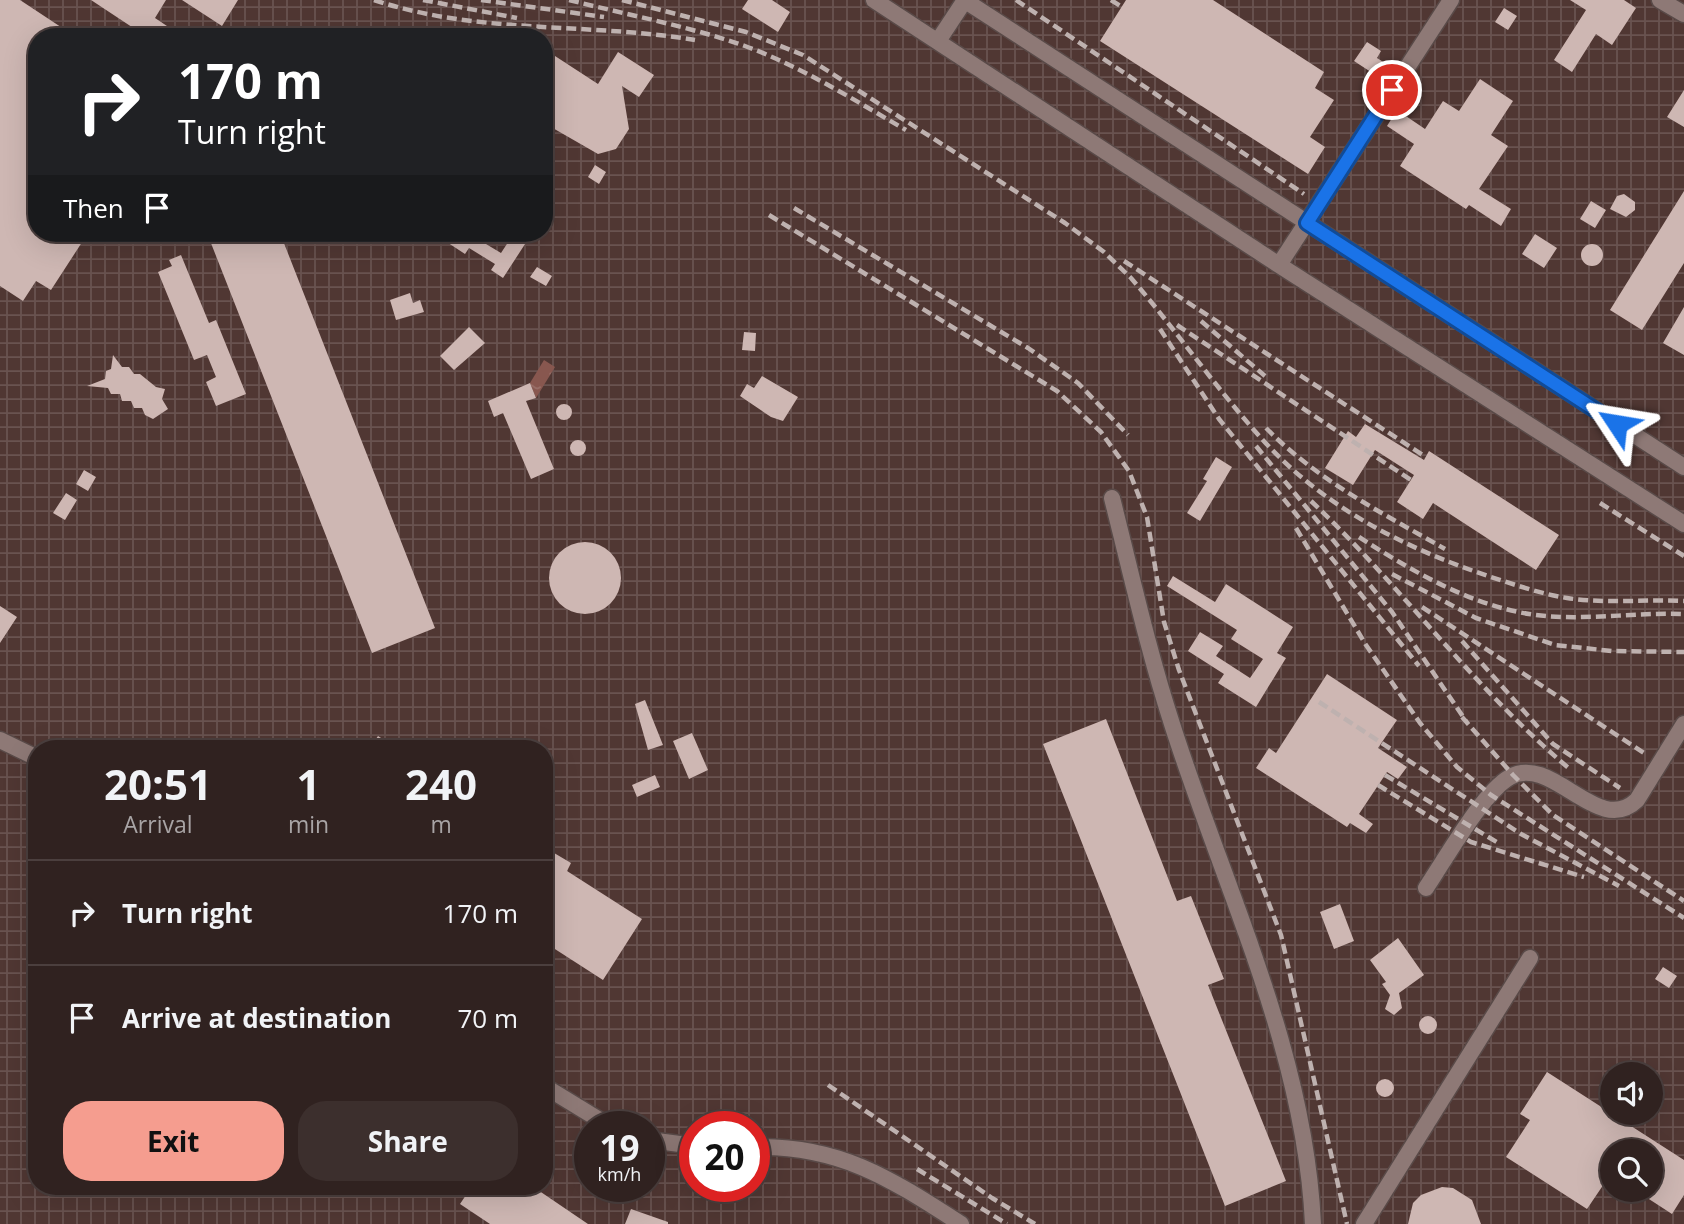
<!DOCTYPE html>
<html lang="en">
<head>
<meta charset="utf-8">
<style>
	:root { --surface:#302220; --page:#3c2f2d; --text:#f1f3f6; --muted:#a8a4a5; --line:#4b3f3e; --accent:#f59d8f }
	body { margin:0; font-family:"Open Sans",sans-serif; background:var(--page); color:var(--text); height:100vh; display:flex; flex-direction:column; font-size:26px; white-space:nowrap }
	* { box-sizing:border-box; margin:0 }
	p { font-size:23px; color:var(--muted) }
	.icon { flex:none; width:38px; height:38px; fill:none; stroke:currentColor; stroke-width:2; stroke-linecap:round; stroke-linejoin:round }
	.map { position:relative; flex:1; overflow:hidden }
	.panel { position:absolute; left:28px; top:740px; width:525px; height:455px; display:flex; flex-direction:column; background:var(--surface); border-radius:28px; box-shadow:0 7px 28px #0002,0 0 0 2px var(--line) }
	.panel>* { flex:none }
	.hud { position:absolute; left:28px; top:28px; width:525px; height:214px; border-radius:28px; box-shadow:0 7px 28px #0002,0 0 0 2px var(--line); background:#202124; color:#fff; overflow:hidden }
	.buttons { position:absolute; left:1600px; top:1062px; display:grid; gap:14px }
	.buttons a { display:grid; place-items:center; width:63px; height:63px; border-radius:50%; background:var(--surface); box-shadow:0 7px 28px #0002,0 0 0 2px var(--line); font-size:35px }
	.speed { position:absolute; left:574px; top:1111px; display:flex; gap:14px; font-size:35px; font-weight:700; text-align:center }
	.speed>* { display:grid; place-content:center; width:91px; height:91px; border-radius:50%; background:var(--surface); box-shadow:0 7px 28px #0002,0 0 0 2px var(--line); line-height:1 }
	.speed small { font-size:18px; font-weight:400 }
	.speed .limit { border:10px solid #d22; background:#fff; color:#111 }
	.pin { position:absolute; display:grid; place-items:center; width:60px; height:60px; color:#fff; margin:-30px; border:4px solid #fff; border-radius:50%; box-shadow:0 2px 7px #0007 }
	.me { position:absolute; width:77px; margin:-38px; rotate:303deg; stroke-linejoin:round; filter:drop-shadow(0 0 5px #0008) }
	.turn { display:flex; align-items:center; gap:24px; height:147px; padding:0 35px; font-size:32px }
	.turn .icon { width:91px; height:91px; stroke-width:2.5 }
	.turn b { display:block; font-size:49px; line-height:60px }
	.then { display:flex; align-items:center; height:66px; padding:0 35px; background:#0003; gap:14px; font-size:26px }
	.eta { display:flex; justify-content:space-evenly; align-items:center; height:119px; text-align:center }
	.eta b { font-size:42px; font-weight:700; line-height:49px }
	.primary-button { display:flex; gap:14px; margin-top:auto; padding:14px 35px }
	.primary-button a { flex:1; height:80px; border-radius:28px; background:var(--accent); color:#111; font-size:28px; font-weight:700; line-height:80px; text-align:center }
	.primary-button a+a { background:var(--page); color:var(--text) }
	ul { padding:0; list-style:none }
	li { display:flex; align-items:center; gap:21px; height:105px; padding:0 35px; border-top:2px solid var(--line) }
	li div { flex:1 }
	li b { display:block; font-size:26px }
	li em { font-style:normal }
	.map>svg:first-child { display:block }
	.industrial { fill:url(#industrial-grid); fill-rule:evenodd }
	.water { fill:url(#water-ripples) }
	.building { fill:#ceb7b3 }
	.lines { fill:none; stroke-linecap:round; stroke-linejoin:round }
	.minor-casing { stroke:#594a48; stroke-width:19 }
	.minor { stroke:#8e7976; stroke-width:16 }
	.rail { stroke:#beb1af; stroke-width:4.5; stroke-dasharray:10 5; stroke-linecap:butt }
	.route-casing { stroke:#114b97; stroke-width:18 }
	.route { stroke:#1a73e8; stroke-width:12 }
</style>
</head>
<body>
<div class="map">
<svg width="1684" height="1224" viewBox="0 0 1684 1224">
	<defs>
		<pattern id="industrial-grid" width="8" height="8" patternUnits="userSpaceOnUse" patternTransform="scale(1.75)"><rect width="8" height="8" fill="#503733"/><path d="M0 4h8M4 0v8" fill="none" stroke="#695350"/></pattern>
		<pattern id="water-ripples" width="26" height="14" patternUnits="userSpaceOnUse" patternTransform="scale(1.75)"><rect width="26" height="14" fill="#88574f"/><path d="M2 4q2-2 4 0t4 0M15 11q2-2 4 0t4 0" fill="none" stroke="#986e67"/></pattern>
	</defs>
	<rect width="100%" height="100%" fill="#402e2b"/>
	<path class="industrial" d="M0 0H1684V1224H0ZM37 37H544V233H37ZM37 749H544V1186H37ZM1612 1074H1650V1113H1612ZM590 1127H649V1186H590ZM695 1127H754V1186H695ZM1612 1152H1650V1190H1612Z"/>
	<path class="water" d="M544 360 555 367 536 398 530 383Z"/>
	<path class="building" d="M0 0H20L76 37H37V233H88L51 290 36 281 23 301 0 286Z
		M91 0H166L155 18 170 28 164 37H147Z
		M182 0H238L222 26Z
		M748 0H772L790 12 778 32 742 9Z
		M1126 0H1213L1324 72 1315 88 1334 100 1310 137 1325 147 1308 174 1100 41Z
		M1570 0H1624L1636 8 1612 45 1596 34 1572 72 1554 60 1586 10Z
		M1504 8 1517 16 1508 30 1495 22Z
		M1367 42 1381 51 1377 58 1388 65 1380 78 1354 61Z
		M618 52 654 75 639 97 622 86 629 129 616 149 598 154 544 123V73L555 56 598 84Z
		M1480 79 1513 101 1491 135 1508 146 1479 189 1511 209 1501 226 1469 205 1466 209 1400 166 1414 144 1387 126 1397 110 1425 129 1443 101 1459 111Z
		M1684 90V127L1667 117Z
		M595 165 606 172 599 184 588 177Z
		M1684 191V263L1642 330 1610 310Z
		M1624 194 1635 202V210L1626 217 1610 209 1617 196Z
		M1591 201 1606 210 1595 228 1580 219Z
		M207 233H280L435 628 372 653Z
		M433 233H480L476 238 501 253 514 233 527 241 503 278 491 270 495 264 469 248 465 254Z
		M1535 234 1557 248 1544 268 1522 254Z
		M1581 255a11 11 0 1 1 22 0a11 11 0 1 1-22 0Z
		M181 255 209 323 216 320 246 394 216 406 206 382 216 377 207 355 194 360 158 272 172 266 169 260Z
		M537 267 552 276 546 286 530 277Z
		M410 293 413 303 420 300 424 312 396 320 390 300Z
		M1684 307V355L1663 343Z
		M469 327 485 343 454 370 440 356Z
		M744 332 756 333 755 351 742 350Z
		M113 355 122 367H129L134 374H140L156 387 165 389 162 399 168 409 153 419 145 415 142 408H134L131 401H122L120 394H111L108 388 87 386 105 379 106 371 111 369Z
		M762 376 798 397 783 421 771 417 740 396 747 384 754 388Z
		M530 383 536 398 526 401 554 469 531 479 503 413 494 417 488 401Z
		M556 412a8 8 0 1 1 16 0a8 8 0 1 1-16 0Z
		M1365 424 1424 460 1429 451 1559 535 1536 570 1433 503 1423 519 1397 502 1414 475 1375 450 1353 485 1325 468 1348 431 1356 437Z
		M570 448a8 8 0 1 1 16 0a8 8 0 1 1-16 0Z
		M1216 457 1232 467 1200 521 1187 513 1207 481 1203 479Z
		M84 470 96 477 88 491 76 484Z
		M66 493 77 500 65 520 53 513Z
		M549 578a36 36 0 1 1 72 0a36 36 0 1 1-72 0Z
		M1173 576 1215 602 1226 584 1293 627 1277 653 1286 658 1256 707 1218 683 1224 674 1188 651 1200 632 1223 646 1216 656 1250 678 1263 659 1231 639 1237 630 1167 586Z
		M0 606 17 617 0 643Z
		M1327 674 1397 720 1378 748 1407 767 1398 779 1387 772 1359 814 1373 824 1366 833 1350 823 1347 827 1256 768 1269 748 1276 753Z
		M645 700 663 745 648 750 635 704Z
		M1106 719 1177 901 1191 896 1224 979 1208 985 1286 1181 1225 1206 1043 744Z
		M692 733 708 770 689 779 673 741Z
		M378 736 398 749H369Z
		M655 775 660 787 637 797 632 785Z
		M544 847 571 863 567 871 642 919 603 980 544 942Z
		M1340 904 1354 941 1334 949 1320 912Z
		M1398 938 1424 975 1399 993 1402 1008 1394 1015 1385 1009 1390 995 1382 984 1386 982 1370 960Z
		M1663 967 1677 976 1669 988 1655 979Z
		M1419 1025a9 9 0 1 1 18 0a9 9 0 1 1-18 0Z
		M1547 1072 1684 1160V1195L1672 1214 1635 1190H1650V1152H1612V1172L1587 1209 1506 1157 1530 1120 1520 1114Z
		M1376 1088a9 9 0 1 1 18 0a9 9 0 1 1-18 0Z
		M472 1186H532L588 1224H490L460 1204Z
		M1442 1187 1453 1188 1472 1200 1481 1224H1408L1413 1203 1421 1195Z
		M631 1209 668 1222V1224H625Z"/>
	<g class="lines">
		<defs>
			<path id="minor" d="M874 0 1279 265 1684 524
				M964 0 1684 467
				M1660 0 1684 14
				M938 41 965 0
				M1279 265 1451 0
				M1112 498C1131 573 1148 650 1172 724 1224 888 1305 1050 1313 1224
				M0 740 37 758
				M1426 888C1445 860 1482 793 1510 777 1552 753 1598 838 1637 800L1684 724
				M544 1086 611 1127
				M649 1140 695 1146
				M754 1147C840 1145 891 1179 961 1224
				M1364 1224 1530 958"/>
		</defs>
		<use href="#minor" class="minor-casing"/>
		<use href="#minor" class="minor"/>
		<path class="rail" d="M374 0C479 35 587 22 695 40
			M423 0 517 18
			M481 0 604 17
			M569 0C628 15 688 26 745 46 802 67 854 100 906 130
			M622 0 746 32 803 55 1065 223 1104 252 1131 278C1176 330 1215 387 1262 439 1323 507 1404 548 1491 577 1516 585 1541 594 1567 598 1606 604 1645 599 1684 601
			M1016 0 1304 194
			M1111 0 1122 7
			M794 208 1028 348 1078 383 1128 435
			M769 215 1057 391 1101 432 1129 471 1147 517 1164 622 1179 670 1281 935 1347 1224
			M1124 261 1426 457
			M1201 321 1265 376
			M1177 325 1411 480
			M1160 329 1219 419 1419 666
			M1266 428C1317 480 1382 513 1445 549
			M1256 446 1392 612 1468 724
			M1311 501C1402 587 1475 690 1571 770
			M1600 503 1684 556
			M1296 528 1366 645 1420 723 1457 767 1491 795 1684 918
			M1359 537C1410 570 1468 604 1529 614 1579 622 1633 612 1684 614
			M1392 574 1476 618 1555 645 1612 651 1684 652
			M1422 607 1647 755
			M1462 641 1553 744 1620 788
			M1319 702 1521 834 1619 886
			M1462 717 1513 775 1553 815 1684 901
			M1385 775 1500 844
			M1378 785 1471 842 1584 877
			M828 1085 992 1198 1035 1224
			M917 1169 1007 1224"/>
	</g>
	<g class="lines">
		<defs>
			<path id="route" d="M1392 90 1307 223 1617 424"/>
		</defs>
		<use href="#route" class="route-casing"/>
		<use href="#route" class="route"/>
	</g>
</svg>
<div class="buttons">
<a><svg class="icon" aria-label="sound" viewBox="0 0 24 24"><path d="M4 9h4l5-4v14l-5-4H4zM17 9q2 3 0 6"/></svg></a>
<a><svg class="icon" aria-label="search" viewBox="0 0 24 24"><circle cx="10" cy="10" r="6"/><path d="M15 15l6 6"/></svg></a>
</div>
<div class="speed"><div>19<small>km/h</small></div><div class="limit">20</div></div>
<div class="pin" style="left:1392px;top:90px;background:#d93025"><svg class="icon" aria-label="arrive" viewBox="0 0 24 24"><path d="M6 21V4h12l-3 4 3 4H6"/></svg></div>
<svg class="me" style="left:1617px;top:424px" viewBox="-20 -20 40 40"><path d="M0-17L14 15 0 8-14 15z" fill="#1a73e8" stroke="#fff" stroke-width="4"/></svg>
<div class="hud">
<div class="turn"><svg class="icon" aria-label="right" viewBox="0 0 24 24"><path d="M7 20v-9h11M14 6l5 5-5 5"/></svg><div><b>170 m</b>Turn right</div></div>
<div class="then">Then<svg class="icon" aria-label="arrive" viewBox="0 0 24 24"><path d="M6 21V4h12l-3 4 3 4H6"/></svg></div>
</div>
<section class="panel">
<div class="eta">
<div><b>20:51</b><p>Arrival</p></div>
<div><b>1</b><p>min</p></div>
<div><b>240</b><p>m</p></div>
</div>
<ul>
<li><svg class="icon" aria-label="right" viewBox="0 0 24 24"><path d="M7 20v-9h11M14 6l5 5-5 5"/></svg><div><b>Turn right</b></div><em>170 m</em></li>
<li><svg class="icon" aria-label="arrive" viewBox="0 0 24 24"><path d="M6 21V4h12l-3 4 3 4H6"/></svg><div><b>Arrive at destination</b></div><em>70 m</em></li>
</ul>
<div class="primary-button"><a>Exit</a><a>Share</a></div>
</section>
</div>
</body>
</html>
